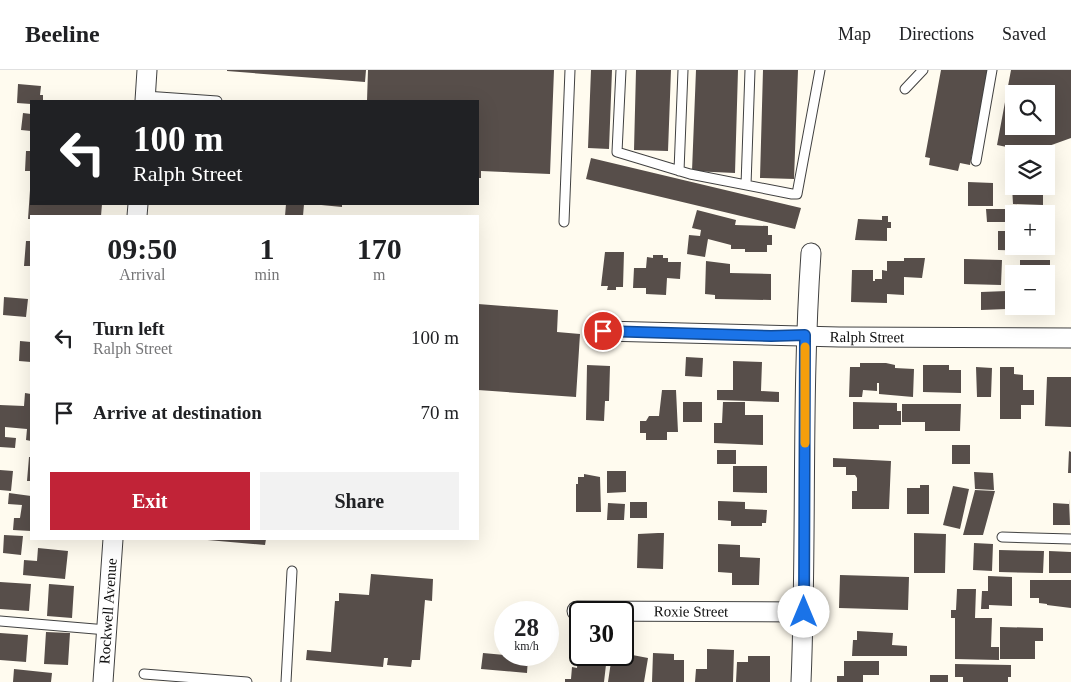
<!DOCTYPE html>
<html lang="en">
<head>
<meta charset="utf-8">
<style>
	:root { --surface:#fff; --page:#f2f2f2; --text:#202124; --muted:#757577; --line:#e0e0e0; --accent:#c12337 }
	body { margin:0; font-family:"Times New Roman",serif; background:var(--page); color:var(--text); height:100vh; display:flex; flex-direction:column; font-size:19px; white-space:nowrap }
	* { box-sizing:border-box; margin:0 }
	p { font-size:16px; color:var(--muted) }
	.icon { flex:none; width:28px; height:28px; fill:none; stroke:currentColor; stroke-width:2; stroke-linecap:round; stroke-linejoin:round }
	.map { position:relative; flex:1; overflow:hidden }
	.side { position:absolute; left:30px; top:145px; width:449px; height:325px; display:flex; flex-direction:column; background:var(--surface); border-radius:0px; box-shadow:0 5px 20px #0002 }
	.side>* { flex:none }
	.hud { position:absolute; left:30px; top:30px; width:449px; height:105px; border-radius:0px; box-shadow:0 5px 20px #0002; background:#202124; color:#fff; overflow:hidden }
	.controls { position:absolute; left:1005px; top:15px; display:grid; gap:10px }
	.controls a { display:grid; place-items:center; width:50px; height:50px; border-radius:0px; background:var(--surface); box-shadow:0 5px 20px #0002; font-size:25px }
	.speed { position:absolute; left:494px; top:531px; display:flex; gap:10px; font-size:25px; font-weight:700; text-align:center }
	.speed>* { display:grid; place-content:center; width:65px; height:65px; border-radius:50%; background:var(--surface); box-shadow:0 5px 20px #0002; line-height:1 }
	.speed small { font-size:12px; font-weight:400 }
	.speed .limit { border:2px solid #111; border-radius:8px; background:#fff; color:#111 }
	.pin { position:absolute; display:grid; place-items:center; width:42px; height:42px; color:#fff; margin:-21px; border:2px solid #fff; border-radius:50%; box-shadow:0 1px 5px #0007 }
	.me { position:absolute; width:55px; margin:-28px; rotate:0deg; stroke-linejoin:round; filter:drop-shadow(0 0 4px #0008) }
	.turn { display:flex; align-items:center; gap:18px; height:105px; padding:0 20px; font-size:22px }
	.turn .icon { width:65px; height:65px; stroke-width:2.5 }
	.turn b { display:block; font-size:35px; line-height:42px }
	.eta { display:flex; justify-content:space-evenly; align-items:center; height:85px; text-align:center }
	.eta b { font-size:30px; font-weight:600; line-height:35px }
	.action { display:flex; gap:10px; margin-top:auto; padding:10px 20px }
	.action a { flex:1; height:58px; border-radius:0px; background:var(--accent); color:#fff; font-size:20px; font-weight:600; line-height:58px; text-align:center }
	.action a+a { background:var(--page); color:var(--text) }
	ul { padding:0; list-style:none }
	li { display:flex; align-items:center; gap:15px; height:75px; padding:0 20px }
	li div { flex:1 }
	li b { display:block; font-size:19px }
	li em { font-style:normal }
	header { display:flex; align-items:center; gap:30px; box-sizing:border-box; height:70px; padding:0 25px; background:var(--surface); border-bottom:1px solid var(--line) }
	header strong { font-size:24px }
	nav { display:flex; gap:28px; margin-inline-start:auto; font-size:18px }
	.map>svg:first-child { display:block }
	.building { fill:#574e4a; fill-rule:evenodd }
	.lines { fill:none; stroke-linecap:round; stroke-linejoin:round }
	.lane-casing { stroke:#414141; stroke-width:11 }
	.street-casing { stroke:#414141; stroke-width:21 }
	.lane { stroke:#fff; stroke-width:9 }
	.street { stroke:#fff; stroke-width:19 }
	.route-casing { stroke:#114b97; stroke-width:12 }
	.route { stroke:#1a73e8; stroke-width:9 }
	.slow { stroke:#f59e0b; stroke-width:9 }
	.labels { text-anchor:middle; dominant-baseline:central; stroke-width:5; stroke-linejoin:round; paint-order:stroke }
	.street-label { font-size:15px; fill:#0e0e0e; stroke:#fff }
</style>
</head>
<body>
<header>
<strong>Beeline</strong>
<nav><a>Map</a><a>Directions</a><a>Saved</a></nav>
</header>
<div class="map">
<svg width="1071" height="612" viewBox="0 0 1071 612">
	<rect width="100%" height="100%" fill="#fffbef"/>
	<path class="building" d="M227 0H366L365 12 227 1Z
		M368 0H554L550 104 481 101V108H478V31H367Z
		M591 0H612L609 79 588 78Z
		M636 0H671L668 81 634 80Z
		M696 0H738L735 103 692 101Z
		M763 0H798L794 109 760 108Z
		M941 0H988L970 95 960 93 958 101 929 95 930 88 925 87Z
		M1011 0H1071V68L1032 82 997 75ZM1014 24H1046V56H1014Z
		M18 14 41 16 40 25H43V31H31V34L17 33Z
		M23 43 31 44V61L21 60Z
		M26 81H31V101H25Z
		M591 88 801 138 795 159 586 109Z
		M968 112 993 113V136H968Z
		M1012 116H1043V135L1013 134Z
		M30 120 31 134H102L101 146H31V149H28Z
		M286 134H304L303 146H285Z
		M311 134H342V137Z
		M986 139H1007V152H987Z
		M697 140 736 150 735 155 768 156V165H772V175H767V182H745V179H731V175L708 169 705 187 687 184 689 165 700 166 701 160 692 158Z
		M882 146H888V152H891V158H887V171L855 170 858 149 882 150Z
		M1046 152H1053L1054 168H1046Z
		M998 161H1014V176H1047V181L998 180Z
		M26 171H31V196H24Z
		M605 182H624L623 217H616V220H607L608 216H601Z
		M653 185H663V188H668V192H681L680 209 667 208 666 225 646 224V218H633L634 198H646L647 187 653 188Z
		M904 188H925L922 208 904 207V225L887 224V233L851 232 852 200H873V211H875V209H882V200L887 201V191H904Z
		M964 189 1002 190 1001 215 964 214Z
		M1020 190H1050V235H1046V204H1020Z
		M706 191 730 194V203L771 204V230L715 229V225L705 224Z
		M1007 221V239L981 240V222Z
		M4 227 28 229 26 247 3 245Z
		M478 234 558 240 557 262 580 264 576 327 478 320Z
		M20 271 31 272V292L19 291Z
		M686 287 703 288 702 307 685 306Z
		M733 291 762 292 761 321 779 322V332L717 330V320H733Z
		M860 293H886L895 295V298L914 299 913 327 879 324V313H877V321L863 320 862 327H849L850 297H860Z
		M587 295 610 296 609 331H605L604 351 586 350Z
		M923 295H949V300H961V323L923 322Z
		M976 297 992 298 991 327H977Z
		M1000 297H1014V304L1023 305V320H1034V335H1021V349H1000Z
		M1047 307H1071V357L1045 356Z
		M662 320H676L678 362H667V370H646V363H640V351H646L649 346H659Z
		M25 323 31 324V371L26 370 27 359 5 357V367L16 368 15 378 0 377V335L24 336Z
		M683 332H702V352H683Z
		M723 332H745V345H763V375L714 373V353H722Z
		M853 332 897 333V341H901V355H879V359H853Z
		M902 334H961L960 361H925V352H902Z
		M952 375H970V394H952Z
		M717 380H736V394H717Z
		M1069 381 1071 382V403H1068Z
		M29 387H31V411H27Z
		M833 388 891 391 889 439H852V421H857V408L855 405H846V397H833Z
		M733 396H767V423L733 422Z
		M0 400 13 401 11 421 0 420Z
		M607 401H626V422L607 423Z
		M974 402 993 403 994 420 975 419Z
		M584 404 600 407 601 442H576V414H578V407H584Z
		M920 415H929V444H907V418H920Z
		M953 416 969 419 960 459 943 455Z
		M975 420 995 421 983 465H963Z
		M9 423 31 426V461L13 460 14 448H20L22 435 8 434Z
		M1069 429 1070 455H1053V433L1069 434Z
		M718 431 745 432V439L767 440 766 453H762V456H731V451L718 450Z
		M630 432H647V448H630Z
		M608 433 625 434 624 450H607Z
		M658 463H664L663 499 637 498 638 464Z
		M914 463 946 464 945 503H914Z
		M4 465 23 466 21 485 3 483Z
		M196 469H266L265 475Z
		M974 473 993 474 992 501 973 500Z
		M718 474 740 475V487L760 488 759 515H732V503L718 502Z
		M38 478 68 481 65 509 23 505 24 490 37 491Z
		M999 480 1044 481 1043 503 999 502Z
		M1049 481 1071 482V503H1049Z
		M371 504 433 509 432 531 425 530 420 590H412L411 597 387 595 388 588H384L383 597 306 590 307 580 331 582 335 531H339V523L369 525Z
		M840 505 909 507 908 540 839 538Z
		M988 506 1012 507V536L989 535V539H981L982 521H988Z
		M1030 510H1071V538L1047 535V534L1039 533V528H1030Z
		M0 512 31 514 29 541 0 539Z
		M49 514 74 516 72 548 47 546Z
		M957 519H976L975 548H992L991 577H999V590L955 589V548H951V540H956Z
		M1000 557 1043 558V571H1035V589H1000Z
		M857 561 893 563 892 575 907 576V586H852L853 570H857Z
		M46 562 70 563 68 595 44 594Z
		M0 563 28 565 26 592 0 590Z
		M707 579 734 580 733 612H695L696 599H707Z
		M483 583 528 587 527 603 481 599Z
		M622 583 648 588 644 612H608L612 585H622Z
		M653 583 674 584V590H684V612H652Z
		M578 585 607 586 604 612H565V609H571L572 597 577 598Z
		M748 586H770V612H736L737 592H748Z
		M844 591H879V605H863V612H837V606H844Z
		M955 594 1011 595V607H1008V612H963V607H955Z
		M14 599 52 603 51 612H13Z
		M930 605H948V612H930Z"/>
	<g class="lines">
		<defs>
			<path id="lane" d="M621 0 617 82 690 104 792 124H797L820 0
				M905 19 923 0
				M145 26 217 31
				M976 91 992 0
				M679 101 683 0
				M746 115 750 0
				M564 152 570 0
				M1002 467 1071 469
				M0 551 107 560
				M144 604 247 612
				M286 612 292 501"/>
			<g id="street">
				<path d="M145 31 147 0"/>
				<path d="M137 146 138 134"/>
				<path id="s1" d="M603 261 839 267 1071 268"/>
				<path id="s2" d="M577 541 804 542"/>
				<path id="s3" d="M103 612 113 469"/>
				<path d="M801 612C807 469 801 326 811 183"/>
			</g>
		</defs>
		<use href="#lane" class="lane-casing"/>
		<use href="#street" class="street-casing"/>
		<use href="#lane" class="lane"/>
		<use href="#street" class="street"/>
	</g>
	<g class="lines">
		<defs>
			<path id="route" d="M603 261 771 266 805 265 804 542"/>
		</defs>
		<use href="#route" class="route-casing"/>
		<use href="#route" class="route"/>
		<path class="slow" d="M805 373V277"/>
	</g>
	<g class="labels">
		<g class="street-label">
			<text stroke="none"><textPath href="#s1" startOffset="264">Ralph Street</textPath></text>
			<text stroke="none"><textPath href="#s3" startOffset="71">Rockwell Avenue</textPath></text>
			<text stroke="none"><textPath href="#s2" startOffset="114">Roxie Street</textPath></text>
		</g>
	</g>
</svg>
<div class="controls">
<a><svg class="icon" aria-label="search" viewBox="0 0 24 24"><circle cx="10" cy="10" r="6"/><path d="M15 15l6 6"/></svg></a>
<a><svg class="icon" aria-label="layers" viewBox="0 0 24 24"><path d="M12 4l9 5-9 5-9-5zM3 14l9 5 9-5"/></svg></a>
<a>+</a>
<a>−</a>
</div>
<div class="speed"><div>28<small>km/h</small></div><div class="limit">30</div></div>
<div class="pin" style="left:603px;top:261px;background:#d93025"><svg class="icon" aria-label="arrive" viewBox="0 0 24 24"><path d="M6 21V4h12l-3 4 3 4H6"/></svg></div>
<svg class="me" style="left:804px;top:542px" viewBox="-20 -20 40 40"><circle r="19" fill="#fff"/><path d="M0-13L10 11 0 6-10 11z" fill="#1a73e8"/></svg>
<div class="hud">
<div class="turn"><svg class="icon" aria-label="left" viewBox="0 0 24 24"><path d="M17 20v-9H6M10 6l-5 5 5 5"/></svg><div><b>100 m</b>Ralph Street</div></div>
</div>
<section class="side">
<div class="eta">
<div><b>09:50</b><p>Arrival</p></div>
<div><b>1</b><p>min</p></div>
<div><b>170</b><p>m</p></div>
</div>
<ul>
<li><svg class="icon" aria-label="left" viewBox="0 0 24 24"><path d="M17 20v-9H6M10 6l-5 5 5 5"/></svg><div><b>Turn left</b><p>Ralph Street</p></div><em>100 m</em></li>
<li><svg class="icon" aria-label="arrive" viewBox="0 0 24 24"><path d="M6 21V4h12l-3 4 3 4H6"/></svg><div><b>Arrive at destination</b></div><em>70 m</em></li>
</ul>
<div class="action"><a>Exit</a><a>Share</a></div>
</section>
</div>
</body>
</html>
